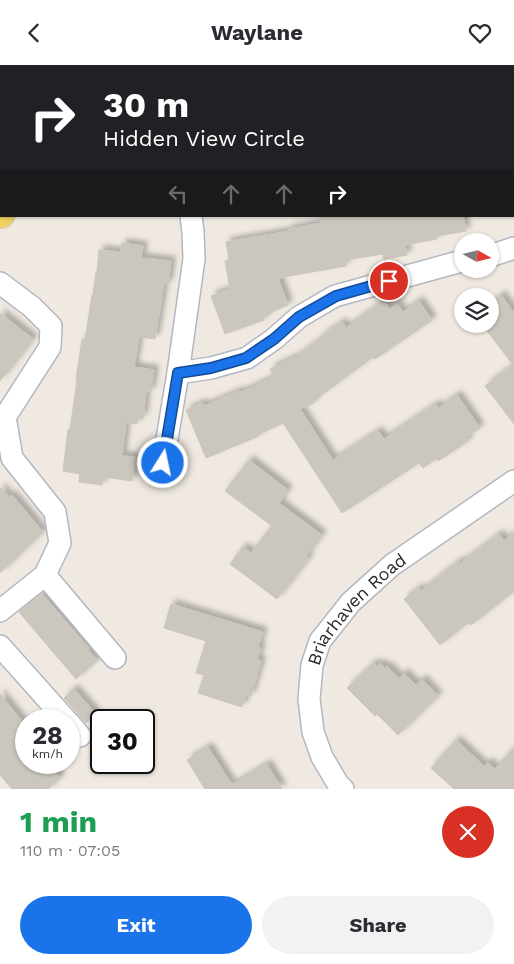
<!DOCTYPE html>
<html lang="en">
<head>
<meta charset="utf-8">
<style>
	:root { --surface:#fff; --page:#f2f2f3; --text:#2b2b33; --muted:#7c7c81; --accent:#1a73e8 }
	body { margin:0; font-family:"Work Sans",sans-serif; background:var(--page); color:var(--text); height:100vh; display:flex; flex-direction:column; font-size:19px; white-space:nowrap }
	* { box-sizing:border-box; margin:0 }
	p { font-size:16px; color:var(--muted) }
	.icon { flex:none; width:28px; height:28px; fill:none; stroke:currentColor; stroke-width:2; stroke-linecap:round; stroke-linejoin:round }
	.map { position:relative; height:724px; overflow:hidden }
	.sheet { display:flex; flex-direction:column; background:var(--surface); flex:1 }
	.sheet>* { flex:none }
	.banner { position:absolute; left:0px; top:0px; width:515px; height:152px; box-shadow:0 1px 4px #0004; background:#202124; color:#fff; overflow:hidden }
	.needle { width:32px; rotate:98deg }
	.tools { position:absolute; left:454px; top:168px; display:grid; gap:10px }
	.tools a { display:grid; place-items:center; width:45px; height:45px; border-radius:50%; background:var(--surface); box-shadow:0 1px 4px #0004; font-size:25px }
	.speed { position:absolute; left:15px; top:644px; display:flex; gap:10px; font-size:25px; font-weight:700; text-align:center }
	.speed>* { display:grid; place-content:center; width:65px; height:65px; border-radius:50%; background:var(--surface); box-shadow:0 1px 4px #0004; line-height:1 }
	.speed small { font-size:12px; font-weight:400 }
	.speed .limit { border:2px solid #111; border-radius:8px; background:#fff; color:#111 }
	.pin { position:absolute; display:grid; place-items:center; width:42px; height:42px; color:#fff; margin:-21px; border:2px solid #fff; border-radius:50%; box-shadow:0 1px 5px #0007 }
	.me { position:absolute; width:55px; margin:-28px; rotate:10deg; stroke-linejoin:round; filter:drop-shadow(0 0 4px #0008) }
	.turn { display:flex; align-items:center; gap:18px; height:105px; padding:0 20px; font-size:22px }
	.turn .icon { width:65px; height:65px; stroke-width:2.5 }
	.turn b { display:block; font-size:35px; line-height:42px }
	.lanes { display:flex; align-items:center; height:48px; padding:0 20px; background:#0003; justify-content:center; gap:25px; direction:ltr }
	.lanes .off { opacity:.35 }
	.round { display:grid; place-items:center; flex:none; width:52px; height:52px; border-radius:26px; background:var(--page) }
	.head { display:flex; align-items:center; justify-content:space-between; height:85px; padding:0 20px }
	h1 { font-size:30px; font-weight:700; line-height:38px; color:#1e9e55 }
	.cta { display:flex; gap:10px; margin-top:auto; padding:10px 20px }
	.cta a { flex:1; height:58px; border-radius:30px; background:var(--accent); color:#fff; font-size:20px; font-weight:700; line-height:58px; text-align:center }
	.cta a+a { background:var(--page); color:var(--text) }
	header { display:flex; justify-content:space-between; align-items:center; height:65px; padding:0 20px; background:var(--surface); font-size:22px; font-weight:700 }
	.map>svg:first-child { display:block }
	.building { fill:#cbc7bf; stroke:#cbc5ba; filter:url(#shadow) }
	.lines { fill:none; stroke-linecap:round; stroke-linejoin:round }
	.minor-casing { stroke:#b4b7c1; stroke-width:24 }
	.major-casing { stroke:#c9c9c9; stroke-width:30 }
	.minor { stroke:#fff; stroke-width:21 }
	.major { stroke:#f2d163; stroke-width:28 }
	.route-casing { stroke:#114b97; stroke-width:12 }
	.route { stroke:#1a73e8; stroke-width:9 }
	.labels { text-anchor:middle; dominant-baseline:central; stroke-width:4.5; stroke-linejoin:round; paint-order:stroke }
	.street-label { font-size:18px; fill:#2e2e2e; stroke:#fff }
</style>
</head>
<body>
<header><svg class="icon" aria-label="back" viewBox="0 0 24 24"><path d="M15 5l-7 7 7 7"/></svg>Waylane<svg class="icon" aria-label="heart" viewBox="0 0 24 24"><path d="M12 20l-8-8c-3-5 5-10 8-4 3-6 11-1 8 4z"/></svg></header>
<div class="map">
<svg width="514" height="724" viewBox="0 0 514 724">
	<defs>
		<filter id="shadow"><feDropShadow dx="4.5" dy="-4.5" stdDeviation="2.5" flood-color="#0004"/></filter>
	</defs>
	<rect width="100%" height="100%" fill="#efe9e1"/>
	<path class="building" d="M320 151H463L466 166 436 171 437 174 405 180 407 190 384 194 383 189 345 195 346 201 278 213 288 240 271 247V248L263 252 264 255 225 269 211 231 230 224 225 196 229 195 226 177 290 166 289 164 322 158Z
		M122 178 143 181 141 193 171 196 168 219 164 218 155 274 139 272 134 302 154 305 151 326H146L143 353 138 352 137 359 126 357 122 391 135 392 132 416 104 412 102 420 79 417 80 409 63 406 68 365H70L77 316 76 315 82 274 85 275 92 230H93L96 207H97L99 185 121 187Z
		M501 230 514 248V359L485 321 513 300 482 259H490V239Z
		M384 236 390 244 397 239 403 247 419 236 432 255 375 294 373 292 313 336 314 338 300 344 333 395 378 366 384 374 436 339 439 343 457 330 480 363 466 372 468 376 438 396 437 393 423 403 419 398 342 448 283 358 258 370 259 371 206 393 186 345 203 338 204 341 240 326V328L274 312 270 304 296 292 323 272 322 271 342 257 346 263Z
		M0 248 33 274 0 316Z
		M249 395 288 425 279 438 322 470 306 491 309 493 277 534 230 499 243 482 251 488 272 461 225 426Z
		M0 422 9 432 12 430 43 467 0 508Z
		M514 468V526L471 560 469 557 440 580 404 534 419 523 421 526 459 496 461 498 499 469 504 476Z
		M42 529 89 583 88 585 97 595 76 614 19 547Z
		M171 539 263 567 258 582 261 583 257 594 261 596 251 631 246 630 242 642 198 628 204 610 196 608 206 576 164 563Z
		M373 598 377 601 380 598 385 603 387 601 399 613 404 608 416 620 422 614 438 631 398 670 377 649 375 651 347 623Z
		M74 624 96 649 86 658 64 633Z
		M0 629 26 661 20 666 26 674V698H48L60 713 48 724H12L0 710Z
		M456 675 484 701 488 697 495 704 514 683V724H454L431 703Z
		M208 682 232 720 267 699 282 724H205L187 695Z"/>
	<g class="lines">
		<defs>
			<g id="minor">
				<path d="M6 1V0"/>
				<path d="M490 191 514 183"/>
				<path d="M0 218 32 242 51 261 50 282 5 352 12 393 55 447 60 478 45 510 0 546"/>
				<path d="M178 308 211 303 247 293 274 274 299 252 335 231 462 196"/>
				<path d="M163 398 178 308 194 194 193 167 191 151"/>
				<path d="M45 510 115 593"/>
				<path d="M0 581 66 655"/>
				<path d="M69 658 80 671"/>
				<path id="s1" d="M343 724 338 719 322 692 313 667 309 634 312 600 320 576 351 537 392 500 514 416"/>
			</g>
			<path id="major" d="M477 1 481 0
				M0 90H1
				M0 149H1"/>
		</defs>
		<use href="#minor" class="minor-casing"/>
		<use href="#major" class="major-casing"/>
		<use href="#minor" class="minor"/>
		<use href="#major" class="major"/>
	</g>
	<g class="lines">
		<defs>
			<path id="route" d="M163 398 178 308 211 303 246 293 274 274 299 252 336 231 389 216"/>
		</defs>
		<use href="#route" class="route-casing"/>
		<use href="#route" class="route"/>
	</g>
	<g class="labels">
		<g class="street-label">
			<text stroke="none"><textPath href="#s1" startOffset="205">Briarhaven Road</textPath></text>
		</g>
	</g>
</svg>
<div class="tools">
<a><svg class="needle" viewBox="-14 -14 28 28"><path d="M0-13l5 13h-10z" fill="#e53935"/><path d="M0 13l5-13h-10z" fill="#7c7c81"/></svg></a>
<a><svg class="icon" aria-label="layers" viewBox="0 0 24 24"><path d="M12 4l9 5-9 5-9-5zM3 14l9 5 9-5"/></svg></a>
</div>
<div class="speed"><div>28<small>km/h</small></div><div class="limit">30</div></div>
<div class="pin" style="left:389px;top:216px;background:#d93025"><svg class="icon" aria-label="arrive" viewBox="0 0 24 24"><path d="M6 21V4h12l-3 4 3 4H6"/></svg></div>
<svg class="me" style="left:163px;top:398px" viewBox="-20 -20 40 40"><circle r="17" fill="#1a73e8" stroke="#fff" stroke-width="3"/><path d="M0-11L8 9 0 5-8 9z" fill="#fff"/></svg>
<div class="banner">
<div class="turn"><svg class="icon" aria-label="right" viewBox="0 0 24 24"><path d="M7 20v-9h11M14 6l5 5-5 5"/></svg><div><b>30 m</b>Hidden View Circle</div></div>
<div class="lanes"><svg class="icon off" aria-label="left" viewBox="0 0 24 24"><path d="M17 20v-9H6M10 6l-5 5 5 5"/></svg><svg class="icon off" aria-label="ahead" viewBox="0 0 24 24"><path d="M12 20V5M6 11l6-6 6 6"/></svg><svg class="icon off" aria-label="ahead" viewBox="0 0 24 24"><path d="M12 20V5M6 11l6-6 6 6"/></svg><svg class="icon" aria-label="right" viewBox="0 0 24 24"><path d="M7 20v-9h11M14 6l5 5-5 5"/></svg></div>
</div>
</div>
<section class="sheet">
<div class="head"><div><h1>1 min</h1><p>110 m · 07:05</p></div><a class="round" style="background:#d93025;color:#fff"><svg class="icon" aria-label="close" viewBox="0 0 24 24"><path d="M6 6l12 12M18 6L6 18"/></svg></a></div>
<div class="cta"><a>Exit</a><a>Share</a></div>
</section>
</body>
</html>
